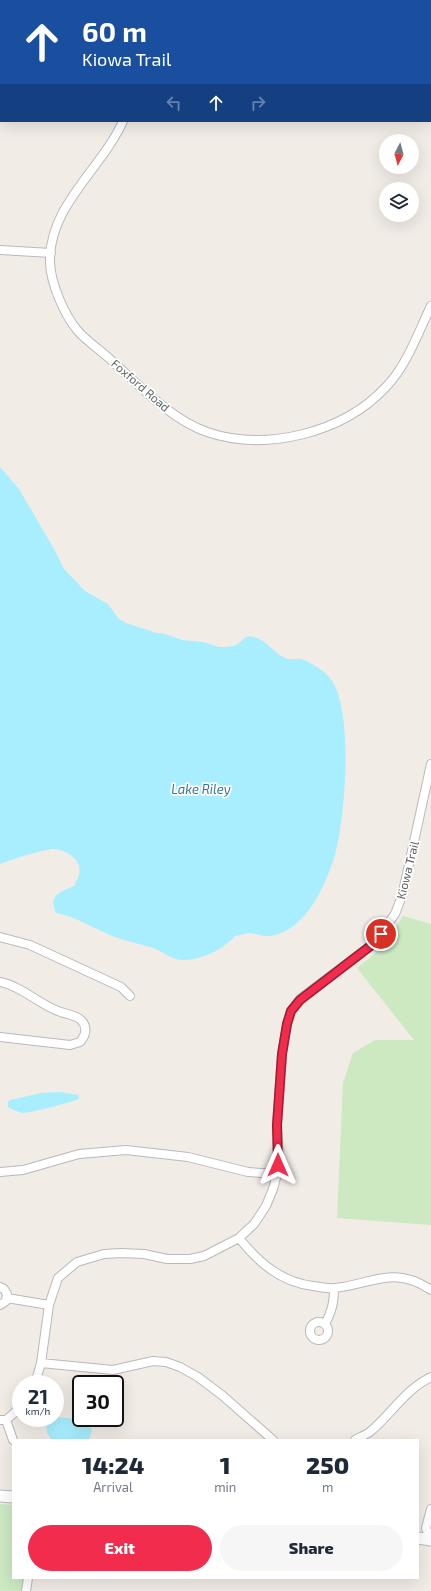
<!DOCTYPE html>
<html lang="en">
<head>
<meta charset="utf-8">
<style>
	:root { --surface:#fff; --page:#f6f6f7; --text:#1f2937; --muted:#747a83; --accent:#f12c4d }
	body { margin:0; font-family:"Exo 2",sans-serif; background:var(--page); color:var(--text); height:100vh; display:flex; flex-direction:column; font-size:15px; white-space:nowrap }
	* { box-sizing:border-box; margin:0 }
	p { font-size:13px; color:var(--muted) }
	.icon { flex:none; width:22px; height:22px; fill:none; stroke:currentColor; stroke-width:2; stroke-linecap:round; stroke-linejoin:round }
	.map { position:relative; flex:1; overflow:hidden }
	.sheet { position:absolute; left:12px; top:1439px; width:407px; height:140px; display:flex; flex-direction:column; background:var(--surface); border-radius:0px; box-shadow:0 4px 16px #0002 }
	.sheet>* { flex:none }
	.guide { position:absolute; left:0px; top:0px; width:431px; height:122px; box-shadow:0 4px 16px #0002; background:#1a4fa0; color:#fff; overflow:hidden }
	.needle { width:26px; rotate:186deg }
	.controls { position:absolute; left:379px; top:134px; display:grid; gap:8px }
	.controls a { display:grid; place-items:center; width:40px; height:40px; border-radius:50%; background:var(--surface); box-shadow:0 4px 16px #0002; font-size:20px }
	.speed { position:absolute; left:12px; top:1375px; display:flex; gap:8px; font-size:20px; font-weight:700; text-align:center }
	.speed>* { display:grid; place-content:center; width:52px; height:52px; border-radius:50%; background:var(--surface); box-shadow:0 4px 16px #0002; line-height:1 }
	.speed small { font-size:10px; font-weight:400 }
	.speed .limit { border:2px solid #111; border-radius:6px; background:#fff; color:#111 }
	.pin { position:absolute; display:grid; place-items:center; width:34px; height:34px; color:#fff; margin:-17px; border:2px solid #fff; border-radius:50%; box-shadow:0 1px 4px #0007 }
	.me { position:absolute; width:44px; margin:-22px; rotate:0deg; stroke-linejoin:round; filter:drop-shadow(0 0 3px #0008) }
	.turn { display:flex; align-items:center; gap:14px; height:84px; padding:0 16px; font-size:18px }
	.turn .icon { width:52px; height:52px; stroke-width:2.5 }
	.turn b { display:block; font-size:28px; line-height:34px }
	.lanes { display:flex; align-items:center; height:38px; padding:0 16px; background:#0003; justify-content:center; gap:20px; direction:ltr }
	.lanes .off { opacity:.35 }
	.eta { display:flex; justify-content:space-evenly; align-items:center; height:68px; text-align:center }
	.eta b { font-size:24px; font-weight:800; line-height:28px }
	.cta { display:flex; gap:8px; margin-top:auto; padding:8px 16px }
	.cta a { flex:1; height:46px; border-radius:24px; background:var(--accent); color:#fff; font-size:16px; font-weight:800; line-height:46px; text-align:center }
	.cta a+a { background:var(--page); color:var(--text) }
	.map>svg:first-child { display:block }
	.green { fill:#cce9c2 }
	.water { fill:#a8eeff }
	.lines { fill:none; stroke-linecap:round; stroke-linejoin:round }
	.street-casing { stroke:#b7babd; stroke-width:10 }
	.secondary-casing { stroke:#b5bbbe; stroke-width:13 }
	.street { stroke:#fff; stroke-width:8 }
	.secondary { stroke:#fff; stroke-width:11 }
	.route-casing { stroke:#9d1d32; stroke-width:10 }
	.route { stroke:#f12c4d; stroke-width:7 }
	.labels { text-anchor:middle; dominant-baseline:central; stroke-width:3.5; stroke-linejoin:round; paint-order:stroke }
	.street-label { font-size:12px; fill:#5e6467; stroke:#fff }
	.water-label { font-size:13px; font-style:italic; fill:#347992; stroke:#fff }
</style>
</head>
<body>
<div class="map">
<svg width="431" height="1591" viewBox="0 0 431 1591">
	<rect width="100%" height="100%" fill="#f1ece6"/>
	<path class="green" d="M403 916 431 924V1225L337 1218 343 1083 353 1053 375 1040H414L357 968 384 946Z
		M0 1504 13 1505V1578H24L22 1591H0Z"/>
	<path class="water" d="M0 467 19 489 54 549 64 569 85 591 108 604 118 618 126 623 157 633C166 633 174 638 183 640 192 641 201 641 210 644 214 645 217 647 221 647 226 647 232 647 236 645 244 641 243 635 254 637 266 640 273 652 283 657 289 661 295 658 301 659 310 662 323 670 329 677 355 706 345 819 335 855 328 877 316 906 299 921 290 930 277 937 264 936 259 935 254 933 249 933 244 933 240 936 235 936 224 949 201 960 184 960 175 961 164 953 156 949 142 944 128 942 115 937 95 929 77 917 56 913 48 895 60 892 74 886 76 882 78 878 79 875 83 860 67 850 54 849 45 849 9 860 0 864Z
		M61 1092 78 1095 79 1099C72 1102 30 1113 23 1113 18 1112 12 1110 8 1107V1102L10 1100 41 1093Z
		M55 1417C67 1418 86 1418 92 1430L89 1440H52L47 1433 46 1423 48 1420Z"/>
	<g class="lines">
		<defs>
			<path id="street" d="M156 1V0
				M123 121C102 169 48 206 50 263 51 284 64 314 77 330 86 341 102 351 113 362 140 386 172 420 207 432 266 452 343 433 386 387 407 365 418 333 431 306
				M0 250 51 253
				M0 937 30 945 121 987 130 996
				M0 982C21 986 39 1004 58 1011 65 1014 76 1015 81 1020 88 1027 86 1035 80 1042L70 1045 0 1037
				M0 1172 23 1170 79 1154 126 1150 188 1157 248 1172 277 1174
				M239 1238C259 1263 281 1282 313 1286 320 1287 328 1289 335 1288 373 1284 393 1265 431 1290
				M0 1287 4 1289 7 1294 6 1301 0 1305
				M7 1298 49 1305
				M310 1331a9 9 0 1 1 18 0a9 9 0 1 1-18 0Z
				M325 1324C332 1311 334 1302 334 1288
				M41 1363 113 1370 153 1361 166 1362 180 1367 198 1377 223 1396 273 1440
				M35 1384 41 1363 49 1305 58 1278 77 1262 104 1254 121 1253 144 1254 167 1259H190L204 1256 239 1238 254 1224 266 1206 273 1189 277 1174 279 1161 277 1125 282 1054 287 1024 291 1011 300 999 373 944 395 914 402 896 431 764
				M0 1420H6L21 1407
				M6 1420 13 1440
				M355 1440C360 1437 366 1435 371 1431 392 1413 406 1389 431 1377
				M430 1540 426 1528 431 1509
				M26 1591 28 1578"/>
			<path id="secondary" d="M0 1496 13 1497
				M418 1538 431 1540"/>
		</defs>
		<use href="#street" class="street-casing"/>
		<use href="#secondary" class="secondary-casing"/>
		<use href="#street" class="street"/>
		<use href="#secondary" class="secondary"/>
	</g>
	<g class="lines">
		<defs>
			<path id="route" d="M278 1165 277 1125 282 1054 287 1024 291 1011 300 1000 373 944 381 934"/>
		</defs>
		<use href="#route" class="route-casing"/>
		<use href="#route" class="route"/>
	</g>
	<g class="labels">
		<g class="street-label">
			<text transform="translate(141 385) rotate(41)">Foxford Road</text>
			<text transform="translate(407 870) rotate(-76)">Kiowa Trail</text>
		</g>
		<g class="water-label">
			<text x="201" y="789">Lake Riley</text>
		</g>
	</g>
</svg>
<div class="controls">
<a><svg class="needle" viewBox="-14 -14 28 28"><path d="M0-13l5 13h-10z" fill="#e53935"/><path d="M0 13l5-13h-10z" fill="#747a83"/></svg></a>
<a><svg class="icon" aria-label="layers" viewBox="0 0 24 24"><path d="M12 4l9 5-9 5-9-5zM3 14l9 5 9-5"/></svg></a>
</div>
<div class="speed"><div>21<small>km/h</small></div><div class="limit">30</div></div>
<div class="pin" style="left:381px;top:934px;background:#d93025"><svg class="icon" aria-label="arrive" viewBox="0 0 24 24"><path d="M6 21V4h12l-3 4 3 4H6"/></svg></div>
<svg class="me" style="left:278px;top:1165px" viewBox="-20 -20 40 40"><path d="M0-17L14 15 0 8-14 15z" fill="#f12c4d" stroke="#fff" stroke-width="4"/></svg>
<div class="guide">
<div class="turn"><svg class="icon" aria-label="ahead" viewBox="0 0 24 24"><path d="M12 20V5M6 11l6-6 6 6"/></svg><div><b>60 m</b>Kiowa Trail</div></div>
<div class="lanes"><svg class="icon off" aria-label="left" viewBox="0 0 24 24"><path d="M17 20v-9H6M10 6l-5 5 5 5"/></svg><svg class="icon" aria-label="ahead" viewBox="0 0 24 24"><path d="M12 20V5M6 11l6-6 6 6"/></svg><svg class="icon off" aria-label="right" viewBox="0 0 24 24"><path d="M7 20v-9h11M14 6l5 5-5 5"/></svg></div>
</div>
<section class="sheet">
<div class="eta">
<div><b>14:24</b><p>Arrival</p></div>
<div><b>1</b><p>min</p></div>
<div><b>250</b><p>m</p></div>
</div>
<div class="cta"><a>Exit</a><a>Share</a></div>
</section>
</div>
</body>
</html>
